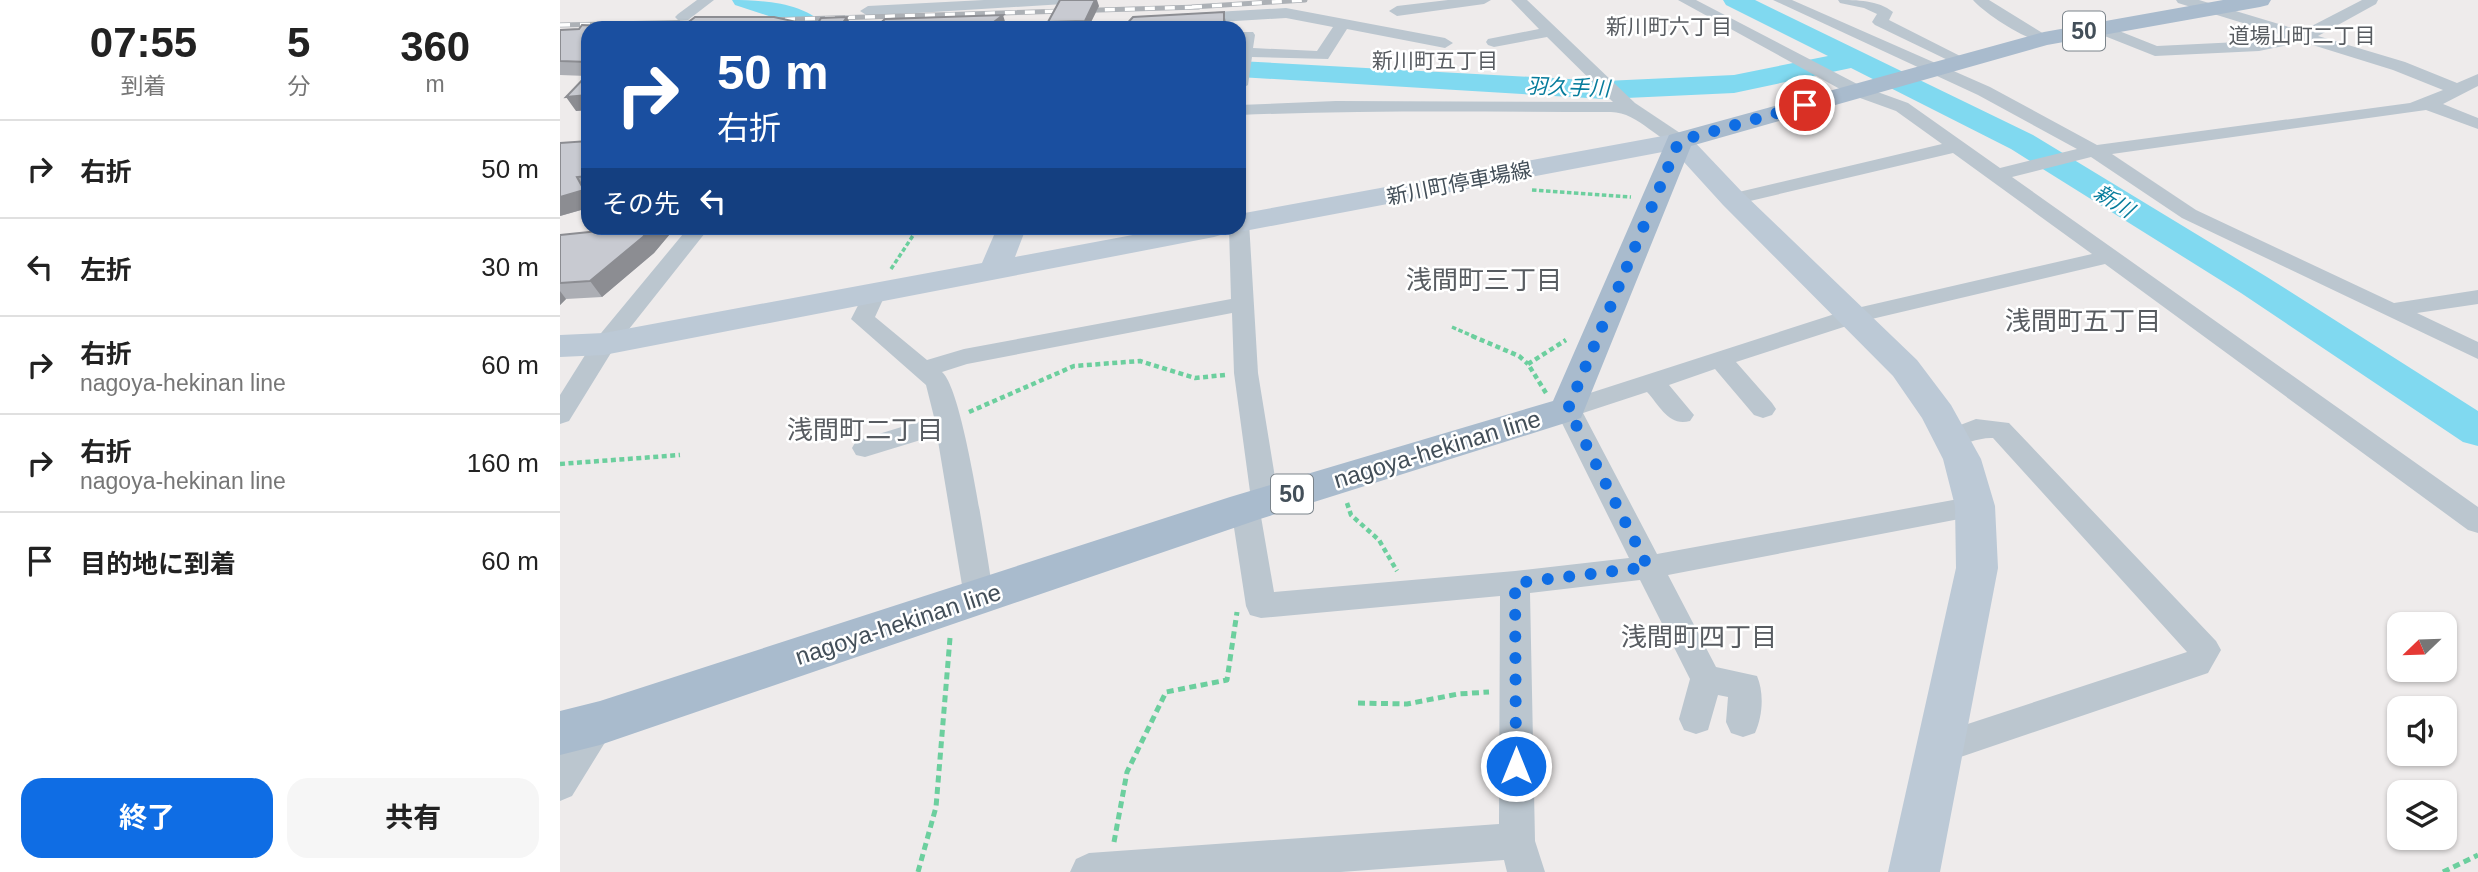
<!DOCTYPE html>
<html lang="ja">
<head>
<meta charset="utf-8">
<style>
	:root { --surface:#fff; --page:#f6f6f6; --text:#222; --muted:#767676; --line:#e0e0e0; --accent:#0f6de4 }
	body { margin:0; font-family:Helvetica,"Noto Sans JP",sans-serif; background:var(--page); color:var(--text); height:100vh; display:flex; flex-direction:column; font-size:26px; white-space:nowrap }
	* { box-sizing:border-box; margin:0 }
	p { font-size:23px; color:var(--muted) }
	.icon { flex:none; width:38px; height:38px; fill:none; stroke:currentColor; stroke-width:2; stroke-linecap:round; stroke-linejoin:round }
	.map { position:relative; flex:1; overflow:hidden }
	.sheet { display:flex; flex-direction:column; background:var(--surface); width:560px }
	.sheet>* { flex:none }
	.hud { position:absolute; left:21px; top:21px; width:665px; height:214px; border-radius:21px; box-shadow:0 2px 5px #0004; background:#1a4fa0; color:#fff; overflow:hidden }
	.needle { width:46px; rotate:247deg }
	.tools { position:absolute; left:1827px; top:612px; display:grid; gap:14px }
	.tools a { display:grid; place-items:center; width:70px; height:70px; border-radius:14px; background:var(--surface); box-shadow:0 2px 5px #0004; font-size:35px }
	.pin { position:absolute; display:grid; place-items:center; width:60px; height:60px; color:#fff; margin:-30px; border:4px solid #fff; border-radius:50%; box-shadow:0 2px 7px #0007 }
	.me { position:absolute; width:77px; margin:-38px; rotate:0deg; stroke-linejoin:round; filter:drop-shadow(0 0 5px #0008) }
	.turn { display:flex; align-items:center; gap:24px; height:147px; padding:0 21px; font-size:32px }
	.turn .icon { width:91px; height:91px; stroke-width:2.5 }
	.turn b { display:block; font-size:49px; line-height:60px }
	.then { display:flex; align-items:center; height:66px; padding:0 21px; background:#0003; gap:14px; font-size:26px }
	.eta { display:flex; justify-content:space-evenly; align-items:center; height:119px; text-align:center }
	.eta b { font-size:42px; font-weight:700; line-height:49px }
	.button { display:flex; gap:14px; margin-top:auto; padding:14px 21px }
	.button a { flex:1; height:80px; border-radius:21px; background:var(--accent); color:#fff; font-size:28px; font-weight:700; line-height:80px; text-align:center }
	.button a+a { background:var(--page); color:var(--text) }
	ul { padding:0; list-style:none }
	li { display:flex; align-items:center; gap:21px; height:98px; padding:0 21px; border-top:2px solid var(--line) }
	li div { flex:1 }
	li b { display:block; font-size:26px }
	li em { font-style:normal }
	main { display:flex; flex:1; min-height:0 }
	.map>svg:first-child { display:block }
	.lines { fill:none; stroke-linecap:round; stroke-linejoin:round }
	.river { fill:#80d9f0; fill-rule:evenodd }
	.path-far2 { stroke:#6ccf9e; stroke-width:3.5; stroke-dasharray:4.5 2.5; stroke-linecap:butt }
	.path-far1 { stroke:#6ccf9e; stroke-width:4.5; stroke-dasharray:5 3.5; stroke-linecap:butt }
	.path { stroke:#6ccf9e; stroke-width:5; stroke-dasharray:7 4.5; stroke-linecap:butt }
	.street { fill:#bbc6cf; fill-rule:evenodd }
	.secondary { fill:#bcc9d6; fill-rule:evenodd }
	.primary { fill:#a9bbcd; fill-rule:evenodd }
	.rail-casing { stroke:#adb1b6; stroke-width:5 }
	.rail { stroke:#fff; stroke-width:3.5; stroke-dasharray:10; stroke-linecap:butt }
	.wall { fill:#acaeb4 }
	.shaded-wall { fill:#8c8d92 }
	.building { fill:#c8cad1; stroke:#8c8d92; stroke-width:2 }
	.route { stroke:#0f6de4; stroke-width:12; stroke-dasharray:0 21.6 }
	.labels { text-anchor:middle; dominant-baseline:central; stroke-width:5; stroke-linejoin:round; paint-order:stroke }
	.far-neighbourhood-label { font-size:21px; fill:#585c61; stroke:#fff }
	.far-water-label { font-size:21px; font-style:italic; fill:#067c9c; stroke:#fff }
	.far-street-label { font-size:21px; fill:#434f59; stroke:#fff }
	.shield { fill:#fff; stroke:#7b848b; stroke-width:2 }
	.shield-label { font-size:23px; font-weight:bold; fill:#434f59 }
	.street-label { font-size:24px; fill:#434f59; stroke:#fff }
	.neighbourhood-label { font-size:26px; fill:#585c61; stroke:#fff }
</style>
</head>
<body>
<main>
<section class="sheet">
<div class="eta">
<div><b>07:55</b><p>到着</p></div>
<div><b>5</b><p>分</p></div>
<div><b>360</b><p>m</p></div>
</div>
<ul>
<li><svg class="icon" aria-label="right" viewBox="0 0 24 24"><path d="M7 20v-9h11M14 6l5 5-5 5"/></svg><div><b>右折</b></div><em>50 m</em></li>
<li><svg class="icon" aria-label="left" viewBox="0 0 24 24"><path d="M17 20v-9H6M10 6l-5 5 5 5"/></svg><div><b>左折</b></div><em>30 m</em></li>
<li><svg class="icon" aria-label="right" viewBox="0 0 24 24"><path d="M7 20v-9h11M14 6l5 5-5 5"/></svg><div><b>右折</b><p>nagoya-hekinan line</p></div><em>60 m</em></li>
<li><svg class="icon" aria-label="right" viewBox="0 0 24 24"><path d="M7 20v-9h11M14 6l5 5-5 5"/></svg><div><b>右折</b><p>nagoya-hekinan line</p></div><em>160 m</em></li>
<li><svg class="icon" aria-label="arrive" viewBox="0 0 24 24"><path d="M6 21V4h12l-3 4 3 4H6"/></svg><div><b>目的地に到着</b></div><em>60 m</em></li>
</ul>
<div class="button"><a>終了</a><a>共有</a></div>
</section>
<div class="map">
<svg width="1918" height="872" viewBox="0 0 1918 872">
	<rect width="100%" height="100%" fill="#eeebeb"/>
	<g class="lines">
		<path class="river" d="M172 0C200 0 248 2 266 28H234L221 20 175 5Z
			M1163 0H1195L1473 135 1707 277 1918 411V446L1903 442 1681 293 1451 149 1291 68 1174 93 1045 99 679 77V61L1045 81 1174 75 1268 56 1166 5Z"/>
		<path class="path-far2" d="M972 190 1071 197
			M331 269 358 228
			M892 327 917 338"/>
		<path class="path-far1" d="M912 336 959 356 968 364
			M986 393 968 364 1006 340
			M409 412 514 366 580 361 635 378 665 375
			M0 464 120 455
			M787 503 791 515 819 540 837 571"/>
		<path class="path" d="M798 703 847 704 898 694 929 692
			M554 842 567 772 606 692 667 680 677 612
			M358 872 376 807 390 638
			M1883 872 1918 855"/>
		<path class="street" d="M137 0H154L128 20H118L115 17 118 14Z
			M424 0H511L504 4 308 16 300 11 308 6Z
			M888 0H931L924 4 837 16 829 11 837 6Z
			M951 0H967L1075 103 1126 137 1128 141 1126 145C1103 150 1081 112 1051 112 927 112 803 110 679 115V105L776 101 1053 102 987 37 934 47 928 45 926 42 928 39 979 29Z
			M1118 0H1136L1301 86 1348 103 1440 168 1517 149 1418 95 1213 0H1232L1430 87 1537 145 1850 103 1883 90 1833 70 1743 42 1699 51 1595 56 1532 31 1530 28 1538 23 1544 25 1597 46 1699 41 1725 36 1618 3 1616 0H1639L1742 31 1802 0H1818L1816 4 1758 36 1845 62 1897 83 1918 74V86L1883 104 1918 118V129L1866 110 1552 154 1636 210 1834 303 1918 290V304L1857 313 1918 342V359L1622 218 1531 157 1452 177 1918 507V533L1908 530 1545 264 1299 322 1176 362 1212 403 1216 409 1212 415 1203 418 1194 415 1155 369 1109 385 1134 415 1130 421C1109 427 1100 406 1087 392L1023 413 1097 554 1415 496 1425 499 1429 506 1425 513 1415 516 1108 575 1156 667 1197 676C1204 692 1203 716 1195 733L1183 737 1171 733 1166 722 1168 697 1158 695 1148 730 1136 734 1124 730 1119 719 1130 679 1080 580 970 593 975 841 985 872H947L944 860 781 872H510L516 859 529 853 939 824 940 596 701 618 690 615 686 606 671 508 675 501 685 498 691 499 674 373 672 313 407 364 382 372C404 390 427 559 434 597L430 606 419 609 408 606 404 597 377 435 305 457 296 455 292 448 296 441 374 417 366 385 291 319 307 288H323L326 293 315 317 367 360 404 349 671 299 669 228H679V216L686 218 689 222 698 373 719 502 715 509 705 512 700 511 714 592 955 571 1069 558 995 409 999 403 1284 311 1532 254 1393 153 1173 205 1166 203 1163 199 1166 195 1382 144 1336 111 1289 94Z
			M1278 0C1297 0 1318 0 1333 12L1329 20 1410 61 1402 66 1396 64 1315 25 1312 22 1317 14 1304 8 1280 3Z
			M1413 0H1429L1492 39 1490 42C1473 46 1424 13 1413 0Z
			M726 8 885 38 893 43 885 48 787 29 768 59 692 57 688 85 679 90V36L681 32H693L695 35 693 48 757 51 773 27 726 18 563 28 585 16Z
			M128 228H149L54 348 9 421 0 424V395L32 344Z
			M1416 419 1449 423 1656 641 1661 650 1648 673 1380 764 1368 759 1363 748 1368 737 1627 652 1433 438C1415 437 1399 449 1382 444L1378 438 1382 432Z
			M40 708 52 712 57 723 12 796 0 801V754L28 712Z"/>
		<path class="secondary" d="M1119 133 1128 135 1183 193 1357 360 1391 405 1421 459 1435 506 1438 568 1380 872H1328L1396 568 1395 506 1383 459 1362 418 1333 376 1163 205 1113 150 679 232 668 228 664 234 654 237 44 355 0 357V335L44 333 422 263 437 228H466L455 257 610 228H679V214Z"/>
		<path class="primary" d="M1663 0H1711L1708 5 1700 7 1487 45 1131 146 1021 418 700 519 40 745 0 755V711L40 701 670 497 993 401 1109 135 1484 32Z"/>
		<defs>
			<path id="rail" d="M632 7 745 0
				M205 20 639 7
				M0 25 146 22"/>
		</defs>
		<use href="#rail" class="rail-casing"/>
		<use href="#rail" class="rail"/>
	</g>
	<path class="wall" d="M539 6 528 28H490L488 22Z
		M28 28V110L16 111 27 76 0 75V30Z
		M28 141V208L0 216Z
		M43 228H115L94 253 42 297 6 299 0 305V235L39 231Z"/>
	<path class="shaded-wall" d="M535 0H537L539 6 528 28H527L525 21Z
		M664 12 666 24V28H664Z
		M443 15 447 28H426Z
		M287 17 290 23 286 28H279Z
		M246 24 248 28H238Z
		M28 95V110L16 111 6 97Z
		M17 177 28 192V208L0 216V197Z
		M91 228H115L94 253 42 297 30 281Z
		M0 291 6 299 0 305Z"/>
	<path class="building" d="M500 0H535L525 21 488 22Z
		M664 12V28H563L573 17Z
		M443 15 426 28H315L325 19Z
		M135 17H214L246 24 238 28H121Z
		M287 17 279 28H255L261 18Z
		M22 25 94 28H28V62L0 61V30L19 29Z
		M28 74V95L6 97Z
		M28 141V176L17 177 24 190 0 197V143Z
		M43 228H91L83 237 30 281 0 283V235L39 231Z"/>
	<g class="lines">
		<path class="route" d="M956 766 955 583 1088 567 1008 409 1119 141 1245 105"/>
	</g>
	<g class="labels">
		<g class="far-neighbourhood-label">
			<text x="1109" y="26">新川町六丁目</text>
			<text x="1742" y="35">道場山町二丁目</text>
			<text x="875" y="60">新川町五丁目</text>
		</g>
		<g class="far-water-label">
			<text transform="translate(1008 87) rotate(2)">羽久手川</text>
			<text transform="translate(1554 201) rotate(32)">新川</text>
		</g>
		<g class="far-street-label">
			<text transform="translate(899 183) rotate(-11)">新川町停車場線</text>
		</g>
		<g class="shield">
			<rect x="1503" y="11.5" width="42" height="39" rx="5"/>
			<rect x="711" y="474.5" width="42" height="39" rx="5"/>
		</g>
		<g class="shield-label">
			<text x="1524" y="31">50</text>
			<text x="732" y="494">50</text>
		</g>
		<g class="street-label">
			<text transform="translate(877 449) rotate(-17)">nagoya-hekinan line</text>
			<text transform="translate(338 624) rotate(-18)">nagoya-hekinan line</text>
		</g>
		<g class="neighbourhood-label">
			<text x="924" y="280">浅間町三丁目</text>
			<text x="1523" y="321">浅間町五丁目</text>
			<text x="305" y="430">浅間町二丁目</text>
			<text x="1139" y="637">浅間町四丁目</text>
		</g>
	</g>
</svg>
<div class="tools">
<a><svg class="needle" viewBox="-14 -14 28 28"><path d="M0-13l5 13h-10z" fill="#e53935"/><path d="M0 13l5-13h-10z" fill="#767676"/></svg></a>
<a><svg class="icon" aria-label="sound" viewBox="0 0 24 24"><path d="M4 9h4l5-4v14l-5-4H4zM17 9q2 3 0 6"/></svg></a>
<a><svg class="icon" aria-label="layers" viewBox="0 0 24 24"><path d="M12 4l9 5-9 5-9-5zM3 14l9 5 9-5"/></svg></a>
</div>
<div class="pin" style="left:1245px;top:105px;background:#d93025"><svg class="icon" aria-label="arrive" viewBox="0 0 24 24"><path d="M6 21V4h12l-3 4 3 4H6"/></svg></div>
<svg class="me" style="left:956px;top:766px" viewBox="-20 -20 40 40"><circle r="17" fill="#0f6de4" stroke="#fff" stroke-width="3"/><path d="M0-11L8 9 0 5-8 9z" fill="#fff"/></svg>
<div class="hud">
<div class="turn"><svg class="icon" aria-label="right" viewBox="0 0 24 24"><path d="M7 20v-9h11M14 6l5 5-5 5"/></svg><div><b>50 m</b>右折</div></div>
<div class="then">その先<svg class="icon" aria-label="left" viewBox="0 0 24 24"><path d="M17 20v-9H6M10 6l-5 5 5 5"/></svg></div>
</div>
</div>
</main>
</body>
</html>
